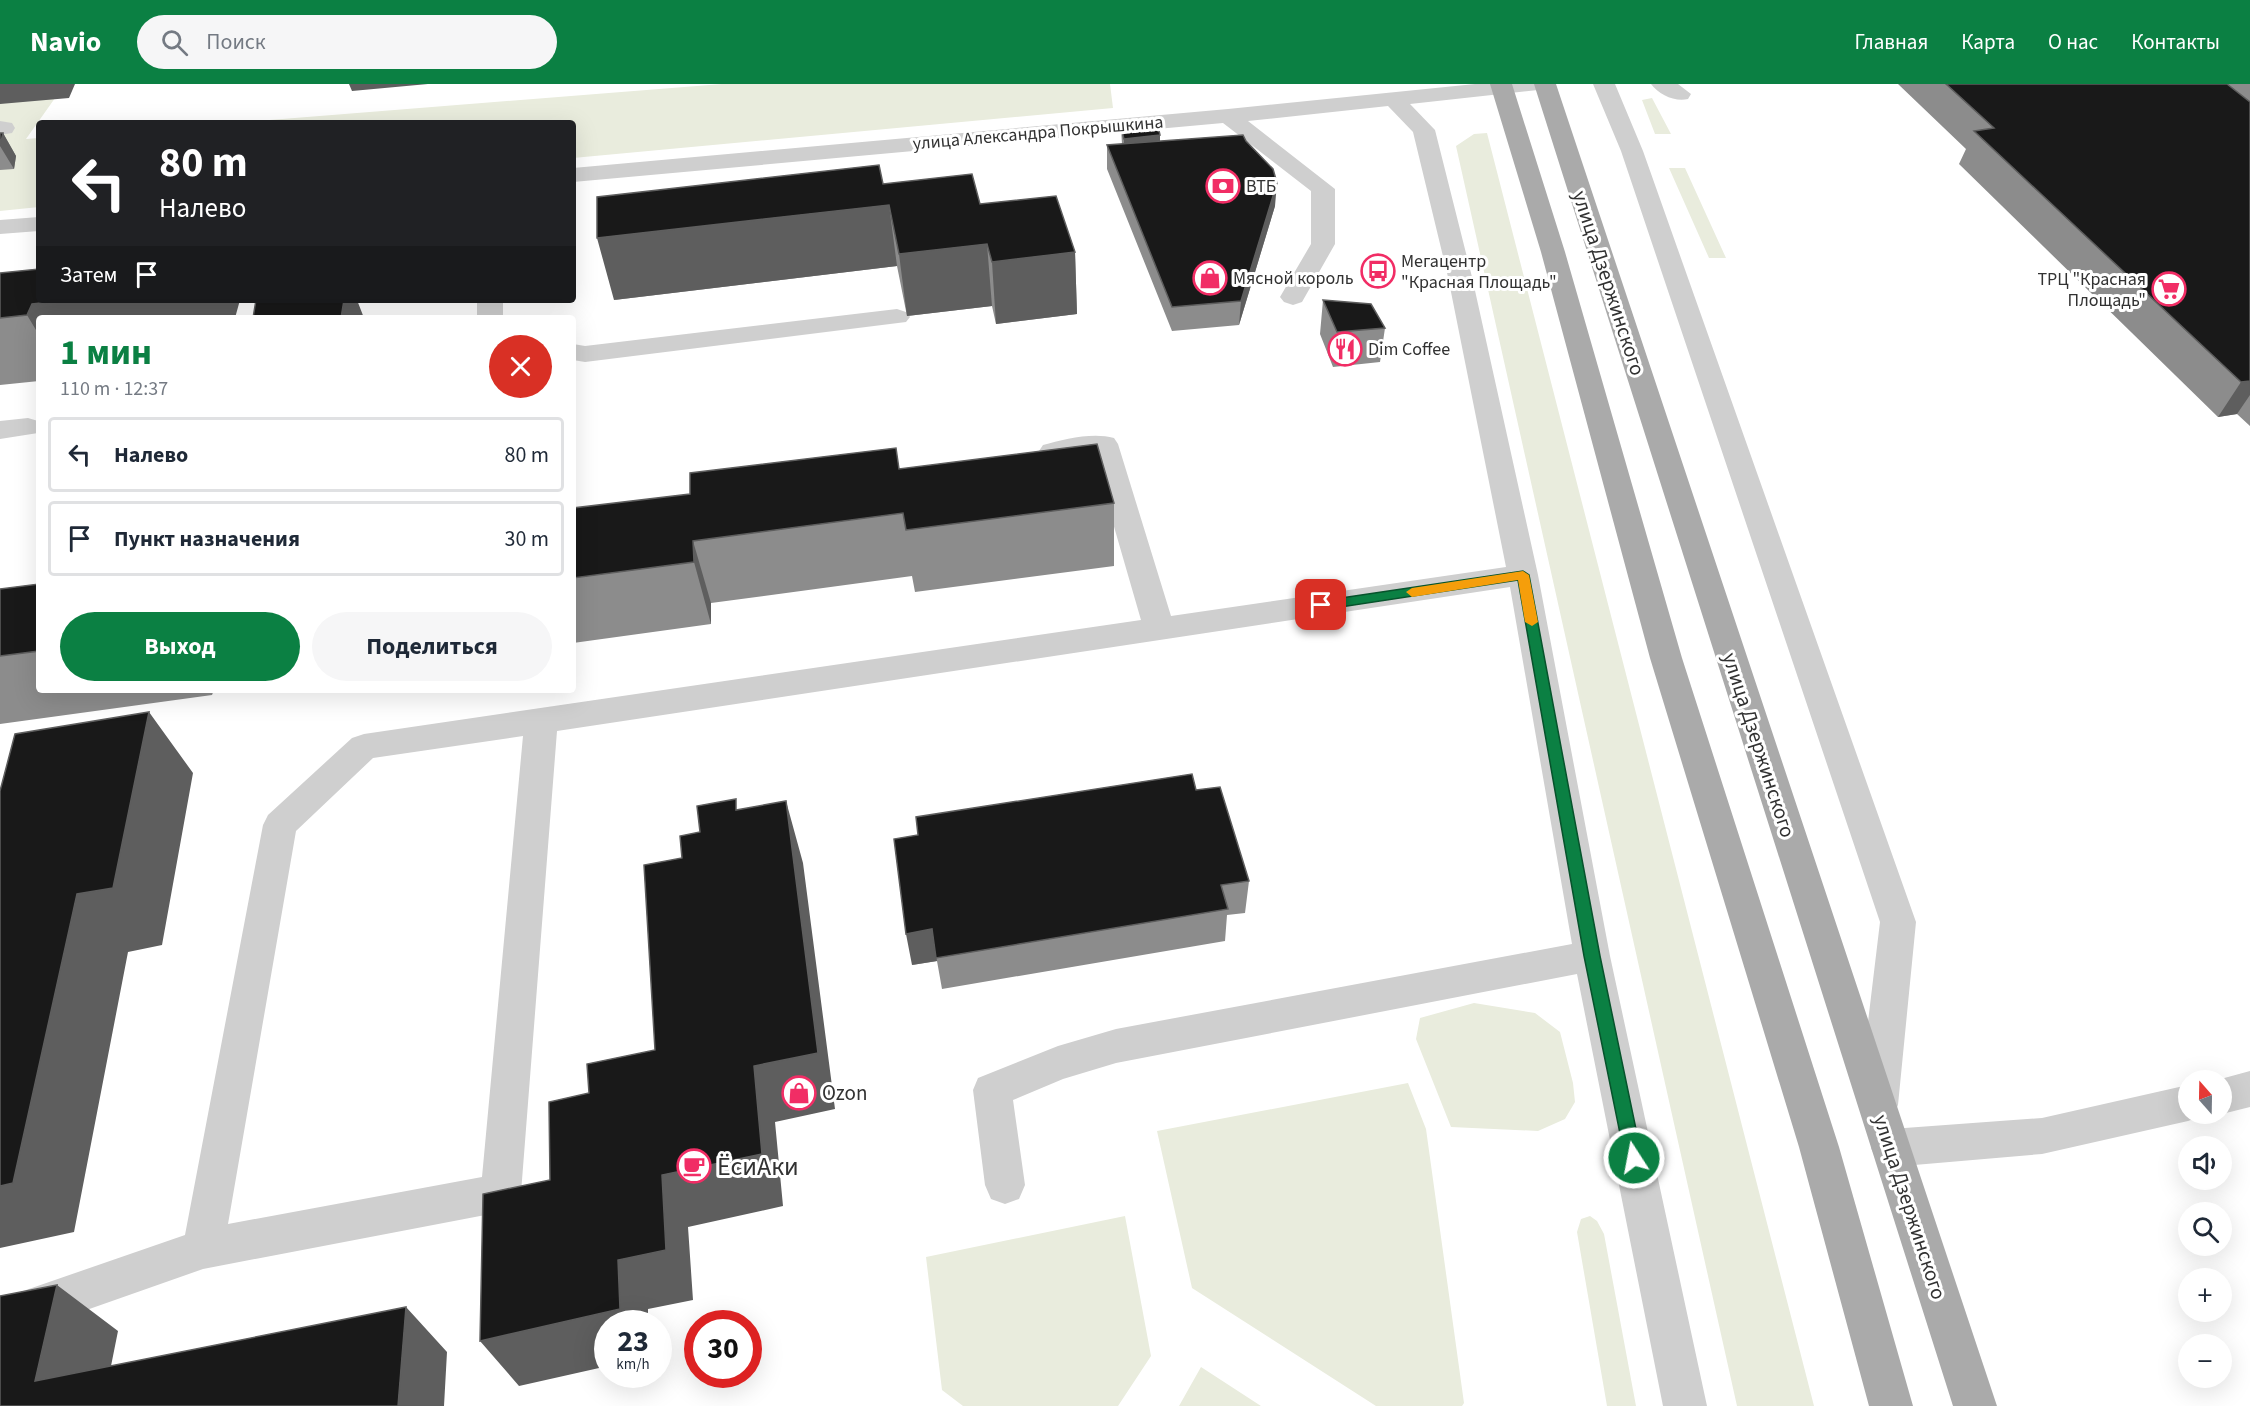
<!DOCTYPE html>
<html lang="ru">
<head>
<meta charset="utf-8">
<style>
	:root { --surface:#fff; --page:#f6f6f7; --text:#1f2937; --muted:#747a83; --line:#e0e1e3; --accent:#0b8043 }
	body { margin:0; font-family:"Source Sans 3",sans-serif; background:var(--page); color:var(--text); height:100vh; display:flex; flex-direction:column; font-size:22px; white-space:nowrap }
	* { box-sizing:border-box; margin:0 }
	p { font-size:20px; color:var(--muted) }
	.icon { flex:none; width:33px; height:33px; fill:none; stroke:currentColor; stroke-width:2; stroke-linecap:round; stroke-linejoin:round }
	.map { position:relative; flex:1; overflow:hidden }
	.sheet { position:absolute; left:36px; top:231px; width:540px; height:378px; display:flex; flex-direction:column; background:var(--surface); border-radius:6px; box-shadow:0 6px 24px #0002 }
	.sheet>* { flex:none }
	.banner { position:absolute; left:36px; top:36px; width:540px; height:183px; border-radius:6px; box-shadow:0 6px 24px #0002; background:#202124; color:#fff; overflow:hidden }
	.needle { width:39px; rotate:340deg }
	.controls { position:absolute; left:2178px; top:986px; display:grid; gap:12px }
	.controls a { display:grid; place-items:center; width:54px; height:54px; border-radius:50%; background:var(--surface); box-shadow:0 6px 24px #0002; font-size:30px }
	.speed { position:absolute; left:594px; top:1226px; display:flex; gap:12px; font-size:30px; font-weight:700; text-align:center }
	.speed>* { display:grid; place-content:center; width:78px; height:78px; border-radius:50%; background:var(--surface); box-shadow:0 6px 24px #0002; line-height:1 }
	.speed small { font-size:15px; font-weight:400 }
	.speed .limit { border:9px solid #d22; background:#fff; color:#111 }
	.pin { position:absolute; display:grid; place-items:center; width:51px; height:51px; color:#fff; margin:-26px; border-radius:12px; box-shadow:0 3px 9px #0006 }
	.me { position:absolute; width:66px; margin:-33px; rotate:349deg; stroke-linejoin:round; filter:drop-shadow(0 0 4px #0008) }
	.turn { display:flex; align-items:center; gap:21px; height:126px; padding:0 24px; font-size:27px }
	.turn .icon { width:78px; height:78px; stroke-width:2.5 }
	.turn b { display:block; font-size:42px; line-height:51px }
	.then { display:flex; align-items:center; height:57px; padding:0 24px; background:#0003; gap:12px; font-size:22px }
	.round { display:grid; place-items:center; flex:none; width:63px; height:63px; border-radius:32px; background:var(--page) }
	.head { display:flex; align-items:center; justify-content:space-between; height:102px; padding:0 24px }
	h1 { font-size:36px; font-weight:700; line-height:45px; color:var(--accent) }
	.cta { display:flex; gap:12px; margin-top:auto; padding:12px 24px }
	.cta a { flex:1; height:69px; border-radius:36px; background:var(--accent); color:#fff; font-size:24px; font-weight:700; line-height:69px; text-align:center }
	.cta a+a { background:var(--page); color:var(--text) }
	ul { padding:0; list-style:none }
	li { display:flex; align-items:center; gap:18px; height:75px; margin:0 12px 9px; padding:0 12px; border:3px solid var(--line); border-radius:6px }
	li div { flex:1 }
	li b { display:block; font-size:22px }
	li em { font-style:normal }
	header { display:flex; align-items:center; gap:36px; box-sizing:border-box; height:84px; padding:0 30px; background:var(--accent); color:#fff }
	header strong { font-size:28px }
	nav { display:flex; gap:33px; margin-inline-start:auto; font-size:21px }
	.search { width:420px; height:54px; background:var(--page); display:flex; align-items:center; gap:15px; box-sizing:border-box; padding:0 21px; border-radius:33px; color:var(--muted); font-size:22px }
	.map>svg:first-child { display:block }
	.green { fill:#e9ecdd }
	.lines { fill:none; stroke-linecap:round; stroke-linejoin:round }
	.minor { fill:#cfcfcf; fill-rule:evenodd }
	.major { fill:#aaa; fill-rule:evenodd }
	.wall { fill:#8c8c8c }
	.shaded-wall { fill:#5e5e5e }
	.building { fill:#191919; stroke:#5e5e5e; stroke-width:1.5 }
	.route { fill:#0b8043; stroke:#07532c; stroke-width:1.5 }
	.slow { fill:#f59e0b }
	.labels { text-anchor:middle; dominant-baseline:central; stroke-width:6; stroke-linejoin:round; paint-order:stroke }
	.far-street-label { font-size:18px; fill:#323232; stroke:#fff }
	.far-poi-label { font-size:18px; fill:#323232; stroke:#fff; text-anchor:start }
	.street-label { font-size:21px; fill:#323232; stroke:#fff }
	.poi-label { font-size:21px; fill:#323232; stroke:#fff; text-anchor:start }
	.near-poi-label { font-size:26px; fill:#323232; stroke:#fff; text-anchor:start }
</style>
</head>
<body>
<header>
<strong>Navio</strong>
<div class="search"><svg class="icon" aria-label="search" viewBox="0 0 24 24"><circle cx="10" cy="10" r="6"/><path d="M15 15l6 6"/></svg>Поиск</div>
<nav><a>Главная</a><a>Карта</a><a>О нас</a><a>Контакты</a></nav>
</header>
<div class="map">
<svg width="2250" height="1322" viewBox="0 0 2250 1322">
	<rect width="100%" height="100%" fill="#fff"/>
	<path class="green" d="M0 0H65L26 55 39 54V123L0 127Z
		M722 0H1110L1113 24 573 74V39H231Z
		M1652 14 1671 50H1655L1642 16Z
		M1487 49 1814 1322H1737L1456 62 1474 50Z
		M1669 84H1685L1726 174H1709Z
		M1474 919 1535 929 1560 948 1573 999 1575 1018 1565 1035 1538 1047 1451 1043 1416 955 1420 934Z
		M1408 999 1426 1045 1464 1319 1462 1322H1376L1192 1204 1157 1047Z
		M1125 1132 1151 1272 1118 1322H963L942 1306 926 1173Z
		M1590 1132 1597 1137 1604 1150 1636 1322H1607L1577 1148 1581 1135Z
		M1201 1283 1261 1322H1179Z"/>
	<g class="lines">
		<path class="minor" d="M1475 0H1549L1546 5 1538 6 1410 20 1435 46 1472 193 1538 491 1610 872 1707 1322H1663L1577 890 1116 979 1063 995 1013 1016 1025 1101 1019 1115 1005 1120 991 1115 985 1101 973 1006 978 994 1058 962 1116 945 1572 860 1510 503 557 647 521 1109 515 1123 501 1128 203 1185 24 1248 0 1261V1215L185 1151 263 741 268 731 352 654 364 650 1141 536 1093 370 1053 376 1043 373 1039 367 1043 361C1064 355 1093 348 1114 354L1118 360 1171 532 1506 483 1448 193 1413 48 1388 22 1248 37 1335 105V160L1302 218 1293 221 1284 218 1280 213 1311 160V107L1223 39 573 98V84L1228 25ZM523 652 482 1093 228 1140 296 747 373 674Z
			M1593 0H1615L1643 67 1916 838 1898 1021 1892 1034 1878 1039 1864 1034 1858 1021 1880 838 1621 67Z
			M1651 0H1678L1691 10 1688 15C1675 18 1659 11 1651 0Z
			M0 37 12 39 15 44 12 49 0 51Z
			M39 133V147L0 150V136Z
			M477 216H503V234H477Z
			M897 225 906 228 910 233 906 238 585 278 573 276V260L585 262Z
			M28 334 38 337V349L0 355V337Z
			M2250 987V1023L2222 1030 2220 1029 2222 996H2217Z
			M2188 1001V1029H2203L2202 1032 2188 1037 2042 1070 1891 1083 1877 1077 1871 1064 1877 1051 1891 1045 2042 1034Z"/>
		<path class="major" d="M1490 0H1512L1565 168 1682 574 1839 1063 1913 1322H1869L1799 1063 1650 574 1541 168Z
			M1534 0H1556L1997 1322H1953Z"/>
	</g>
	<path class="wall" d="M1898 0H2250V342L2237 330 2218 333 1959 80 1966 65Z
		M1121 44 1160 57 1275 122 1239 241 1172 247 1107 85V61L1122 60Z
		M0 49H3L16 72 14 85 0 86Z
		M883 100 980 120 1075 168 1077 230 996 240 992 222 907 232 897 182 614 216Z
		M0 189 240 216 39 234V297L0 301Z
		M1323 216 1385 244 1380 278 1333 283 1320 250Z
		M899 385 1114 419V482L915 508 912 492 711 519V540L573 559V424Z
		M39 500V606H214L212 611 0 640V505Z
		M1196 706 1249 797 1245 829 1227 831 1225 857 942 905 937 877 912 881Z"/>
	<path class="shaded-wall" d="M0 0H75L69 14 0 20Z
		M349 0H428L352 7Z
		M3 49 16 72 14 85 0 62Z
		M1160 51V63L1124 67V55Z
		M1277 99 1275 122 1239 241 1241 217Z
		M889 121 897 182 614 216 597 154Z
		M987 160 992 222 907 232 899 170Z
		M1075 168 1077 230 996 240 992 178Z
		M69 216H240L235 234H39V251L27 231 32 220Z
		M344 216H357L364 234H341Z
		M2250 297V311L2237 330 2218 333 2241 298Z
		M693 457 711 519V540L694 478Z
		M149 628 193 689 162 861 128 868 74 1148 0 1164V1102L77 810Z
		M786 717 803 779 835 1025 775 1038 783 1122 688 1143 693 1216 648 1225V1239H608V1282L519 1302 480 1257 618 1176 662 1091 754 982Z
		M932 845 937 877 912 881 906 850Z
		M57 1201 118 1247 103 1322 35 1297Z
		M406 1223 447 1268 444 1322H398Z"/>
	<path class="building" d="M1946 0H2227L2250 18V297L2241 298 1974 47 1994 44Z
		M1158 42 1160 51 1124 55 1121 44Z
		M0 49H3L0 62Z
		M1243 51 1246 57 1273 85 1277 99 1241 217 1172 223 1107 61Z
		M879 81 883 100 972 90 980 120 1056 112 1075 168 992 178 987 160 899 170 889 121 597 154V113Z
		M39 185V216H69L32 220 27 231 0 234V189Z
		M256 216H344L341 234H253Z
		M1323 216 1371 220 1385 244 1337 248Z
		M1097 360 1114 419 906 446 903 429 693 457 694 478 573 494V424L690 410V389L896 364 899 385Z
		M39 500V567L0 572V505Z
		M149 628 113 804 77 810 13 1099 0 1102V707L15 650Z
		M1192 690 1196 706 1220 703 1249 797 1221 801 1228 825 936 874 932 845 906 850 894 755 918 751 916 733Z
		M736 715V726L786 717 818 969 754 982 762 1070 662 1091 666 1166 618 1176 620 1225 480 1257 483 1110 550 1096 549 1018 589 1009 587 980 655 966 644 781 682 774 680 752 700 748 697 722Z
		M57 1201 35 1297 406 1223 398 1322H0V1212Z"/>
	<path class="route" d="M1523 487 1529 491 1600 872 1642 1074 1640 1080 1634 1082 1628 1080 1625 1074 1584 872 1518 496 1321 526 1315 521 1321 517Z"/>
	<path class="slow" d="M1523 487 1529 491 1538 538 1532 542 1525 538 1518 496 1412 513 1406 508 1412 504Z"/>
	<defs>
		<symbol id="bank-ring" viewBox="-11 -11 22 22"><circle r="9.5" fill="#fff" stroke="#f12d65" stroke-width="1.5"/><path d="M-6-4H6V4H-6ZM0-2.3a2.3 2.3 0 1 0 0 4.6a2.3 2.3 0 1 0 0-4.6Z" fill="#f12d65"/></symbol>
		<symbol id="bus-ring" viewBox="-11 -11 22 22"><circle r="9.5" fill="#fff" stroke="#f12d65" stroke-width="1.5"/><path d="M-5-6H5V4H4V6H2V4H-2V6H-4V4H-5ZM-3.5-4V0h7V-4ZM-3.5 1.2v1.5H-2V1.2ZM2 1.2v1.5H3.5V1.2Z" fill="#f12d65"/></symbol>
		<symbol id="shop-ring" viewBox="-11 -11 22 22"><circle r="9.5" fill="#fff" stroke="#f12d65" stroke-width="1.5"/><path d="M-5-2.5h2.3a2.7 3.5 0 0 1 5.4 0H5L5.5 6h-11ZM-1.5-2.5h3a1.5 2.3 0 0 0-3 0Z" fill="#f12d65"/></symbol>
		<symbol id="supermarket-ring" viewBox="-11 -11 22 22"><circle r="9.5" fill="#fff" stroke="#f12d65" stroke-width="1.5"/><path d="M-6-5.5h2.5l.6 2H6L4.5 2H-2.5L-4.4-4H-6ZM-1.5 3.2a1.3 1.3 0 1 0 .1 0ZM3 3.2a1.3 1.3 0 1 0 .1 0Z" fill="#f12d65"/></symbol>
		<symbol id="restaurant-ring" viewBox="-11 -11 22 22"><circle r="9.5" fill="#fff" stroke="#f12d65" stroke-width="1.5"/><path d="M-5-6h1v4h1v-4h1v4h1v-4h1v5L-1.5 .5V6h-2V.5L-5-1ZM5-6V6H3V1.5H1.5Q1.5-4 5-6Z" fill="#f12d65"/></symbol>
		<symbol id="cafe-ring" viewBox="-11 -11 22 22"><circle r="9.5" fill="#fff" stroke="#f12d65" stroke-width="1.5"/><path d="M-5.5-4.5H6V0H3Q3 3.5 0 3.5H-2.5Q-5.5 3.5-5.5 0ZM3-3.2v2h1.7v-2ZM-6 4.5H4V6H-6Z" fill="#f12d65"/></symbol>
	</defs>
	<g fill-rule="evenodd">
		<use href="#bank-ring" x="1204" y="83" width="38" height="38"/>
		<use href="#bus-ring" x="1359" y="168" width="38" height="38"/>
		<use href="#shop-ring" x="1191" y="175" width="38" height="38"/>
		<use href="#supermarket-ring" x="2150" y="186" width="38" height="38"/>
		<use href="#restaurant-ring" x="1326" y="246" width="38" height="38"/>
		<use href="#shop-ring" x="780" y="990" width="38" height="38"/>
		<use href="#cafe-ring" x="675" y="1063" width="38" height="38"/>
	</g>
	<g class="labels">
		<g class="far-street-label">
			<text transform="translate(1038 49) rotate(-5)">улица Александра Покрышкина</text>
		</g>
		<g class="far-poi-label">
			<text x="1246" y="102">ВТБ</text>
			<text x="1401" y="177">Мегацентр<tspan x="1401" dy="21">"Красная Площадь"</tspan></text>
			<text x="1233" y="194">Мясной король</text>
			<text x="2146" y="195" text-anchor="end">ТРЦ "Красная<tspan x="2146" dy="21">Площадь"</tspan></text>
			<text x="1368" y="265">Dim Coffee</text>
		</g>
		<g class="street-label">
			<text transform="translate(1609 199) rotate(72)">улица Дзержинского</text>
			<text transform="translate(1759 661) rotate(72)">улица Дзержинского</text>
			<text transform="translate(1910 1123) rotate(72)">улица Дзержинского</text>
		</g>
		<g class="poi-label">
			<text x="822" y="1009">Ozon</text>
		</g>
		<g class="near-poi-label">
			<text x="717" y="1082">ЁсиАки</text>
		</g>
	</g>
</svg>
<div class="controls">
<a><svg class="needle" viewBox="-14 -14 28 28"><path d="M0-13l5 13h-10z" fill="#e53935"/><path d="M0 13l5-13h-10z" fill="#747a83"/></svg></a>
<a><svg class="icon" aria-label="sound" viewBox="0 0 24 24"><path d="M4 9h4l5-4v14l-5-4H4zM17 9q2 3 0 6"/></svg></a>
<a><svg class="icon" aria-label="search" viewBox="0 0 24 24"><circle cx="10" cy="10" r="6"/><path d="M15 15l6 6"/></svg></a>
<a>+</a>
<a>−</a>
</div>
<div class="speed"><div>23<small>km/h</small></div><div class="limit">30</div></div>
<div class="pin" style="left:1321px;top:521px;background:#d93025"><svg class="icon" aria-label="arrive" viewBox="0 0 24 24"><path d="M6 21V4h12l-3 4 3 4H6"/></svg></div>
<svg class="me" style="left:1634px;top:1074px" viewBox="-20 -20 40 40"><circle r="17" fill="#0b8043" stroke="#fff" stroke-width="3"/><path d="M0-11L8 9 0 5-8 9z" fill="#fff"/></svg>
<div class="banner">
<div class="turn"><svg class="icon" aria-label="left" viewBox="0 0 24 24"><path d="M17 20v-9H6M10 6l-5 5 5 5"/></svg><div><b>80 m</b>Налево</div></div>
<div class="then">Затем<svg class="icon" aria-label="arrive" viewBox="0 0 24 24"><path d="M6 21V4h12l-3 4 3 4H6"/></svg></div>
</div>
<section class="sheet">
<div class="head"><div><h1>1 мин</h1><p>110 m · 12:37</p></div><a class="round" style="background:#d93025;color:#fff"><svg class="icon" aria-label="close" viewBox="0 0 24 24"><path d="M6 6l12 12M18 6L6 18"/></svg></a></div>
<ul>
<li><svg class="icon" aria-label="left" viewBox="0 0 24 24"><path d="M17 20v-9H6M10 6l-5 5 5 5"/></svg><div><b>Налево</b></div><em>80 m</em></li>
<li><svg class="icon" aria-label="arrive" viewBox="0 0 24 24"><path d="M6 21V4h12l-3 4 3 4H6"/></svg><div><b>Пункт назначения</b></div><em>30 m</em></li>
</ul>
<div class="cta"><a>Выход</a><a>Поделиться</a></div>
</section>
</div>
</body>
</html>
